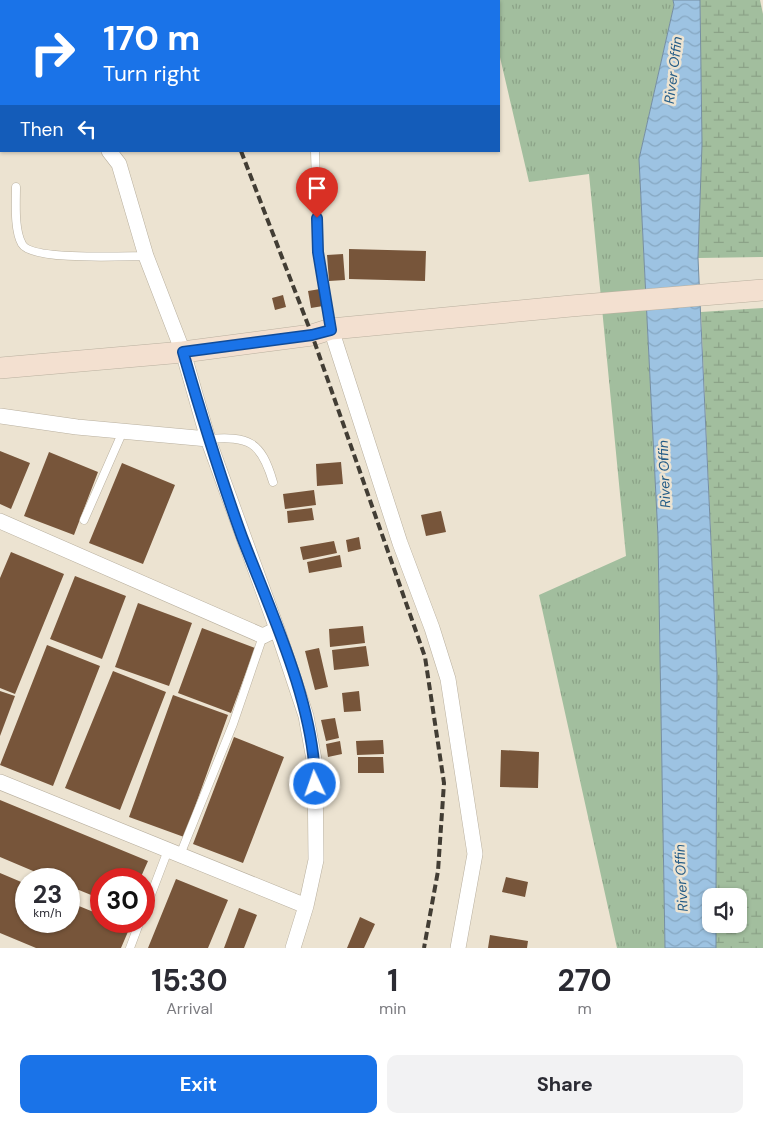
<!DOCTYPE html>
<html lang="en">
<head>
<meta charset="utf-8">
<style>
	:root { --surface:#fff; --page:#f2f2f3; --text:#2b2b33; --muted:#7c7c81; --accent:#1a73e8 }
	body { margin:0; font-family:"DM Sans",sans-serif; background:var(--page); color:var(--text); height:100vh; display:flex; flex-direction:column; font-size:19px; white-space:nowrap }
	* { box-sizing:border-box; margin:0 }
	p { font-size:16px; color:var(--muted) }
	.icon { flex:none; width:28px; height:28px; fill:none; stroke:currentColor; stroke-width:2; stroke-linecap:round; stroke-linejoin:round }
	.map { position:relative; height:948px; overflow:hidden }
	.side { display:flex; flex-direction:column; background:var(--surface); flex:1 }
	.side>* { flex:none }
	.hud { position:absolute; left:0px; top:0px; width:500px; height:152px; box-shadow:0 1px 4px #0004; background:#1a73e8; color:#fff; overflow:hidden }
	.controls { position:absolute; left:702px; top:888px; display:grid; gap:10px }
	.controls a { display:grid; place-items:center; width:45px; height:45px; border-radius:10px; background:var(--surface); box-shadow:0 1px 4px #0004; font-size:25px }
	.speed { position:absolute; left:15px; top:868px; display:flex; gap:10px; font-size:25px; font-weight:700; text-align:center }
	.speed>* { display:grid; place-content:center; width:65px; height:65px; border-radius:50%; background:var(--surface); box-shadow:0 1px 4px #0004; line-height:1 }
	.speed small { font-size:12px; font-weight:400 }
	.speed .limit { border:8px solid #d22; background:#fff; color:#111 }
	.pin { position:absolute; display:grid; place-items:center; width:42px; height:42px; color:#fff; margin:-51px -21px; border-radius:50% 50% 50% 0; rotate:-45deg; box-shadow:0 0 5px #0007 }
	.pin .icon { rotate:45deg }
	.me { position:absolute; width:55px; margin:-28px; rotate:357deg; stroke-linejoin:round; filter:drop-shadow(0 0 4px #0008) }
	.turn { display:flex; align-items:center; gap:18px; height:105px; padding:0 20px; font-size:22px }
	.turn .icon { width:65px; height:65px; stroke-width:2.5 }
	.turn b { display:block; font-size:35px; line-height:42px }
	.then { display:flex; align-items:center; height:48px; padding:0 20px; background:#0003; gap:10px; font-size:19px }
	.eta { display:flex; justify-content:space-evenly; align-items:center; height:85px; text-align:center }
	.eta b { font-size:30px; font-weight:700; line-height:35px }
	.cta { display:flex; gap:10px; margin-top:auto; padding:10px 20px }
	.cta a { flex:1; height:58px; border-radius:10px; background:var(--accent); color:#fff; font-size:20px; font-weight:700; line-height:58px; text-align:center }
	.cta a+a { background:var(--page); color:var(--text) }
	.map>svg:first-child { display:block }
	.grass { fill:url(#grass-tufts) }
	.wetland { fill:url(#wetland-marsh) }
	.water { fill:url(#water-waves); stroke:#758ea2 }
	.building { fill:#77553a }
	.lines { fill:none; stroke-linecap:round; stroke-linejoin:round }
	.lane-casing { stroke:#b9b09f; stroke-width:9 }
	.street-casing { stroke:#b9b09f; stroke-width:16 }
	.secondary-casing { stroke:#b9b09f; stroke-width:22 }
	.lane { stroke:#fff; stroke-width:8 }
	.street { stroke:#fff; stroke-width:15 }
	.secondary { stroke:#f3e0d0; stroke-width:21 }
	.rail { stroke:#423d34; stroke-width:4; stroke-dasharray:8 4; stroke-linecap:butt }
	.route-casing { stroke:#114b97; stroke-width:12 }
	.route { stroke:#1a73e8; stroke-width:9 }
	.labels { text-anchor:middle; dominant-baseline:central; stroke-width:5; stroke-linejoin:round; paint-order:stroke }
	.water-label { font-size:14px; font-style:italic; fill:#245c86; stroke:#ece3d1 }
</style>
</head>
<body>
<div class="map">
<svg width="763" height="948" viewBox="0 0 763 948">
	<defs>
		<pattern id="grass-tufts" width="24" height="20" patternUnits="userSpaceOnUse" patternTransform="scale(1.25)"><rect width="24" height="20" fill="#a2be9e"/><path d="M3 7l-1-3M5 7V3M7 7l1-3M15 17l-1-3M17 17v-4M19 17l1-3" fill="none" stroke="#8ba287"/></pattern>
		<pattern id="wetland-marsh" width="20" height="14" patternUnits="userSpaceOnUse" patternTransform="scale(1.25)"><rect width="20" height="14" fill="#a2be9e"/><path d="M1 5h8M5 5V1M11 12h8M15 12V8" fill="none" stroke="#8ba287"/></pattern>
		<pattern id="water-waves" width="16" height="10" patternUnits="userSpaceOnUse" patternTransform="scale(1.25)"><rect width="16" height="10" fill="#9dc3e2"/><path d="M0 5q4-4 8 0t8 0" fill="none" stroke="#86a7c1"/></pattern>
	</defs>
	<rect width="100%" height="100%" fill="#ece3d1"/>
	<path class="grass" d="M486 0H673L674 5 639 159 658 537 665 948H617L539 595 626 556 589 174 529 182 499 53V1Z"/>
	<path class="wetland" d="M700 0H760L763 14V257L698 258 702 144Z
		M763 308V948H716V924H739V896H716L717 673 701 312Z"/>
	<path class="water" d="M673 0H700L702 144 698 258 717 673 716 896H711V924H716V948H665L658 537 639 159 674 5Z"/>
	<path class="building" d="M349 249 426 251 425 281 349 279Z
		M343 254 345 280 329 281 327 255Z
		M320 289 323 306 311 308 308 291Z
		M283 295 286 307 275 310 272 298Z
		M0 451 30 463 11 509 0 504Z
		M49 452 98 472 74 535 24 516Z
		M341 462 343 484 317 486 316 464Z
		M122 463 175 485 143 564 89 543Z
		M314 490 316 505 285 509 283 494Z
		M312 508 314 520 288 523 287 511Z
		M441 511 446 532 426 536 421 515Z
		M359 537 361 549 348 552 346 540Z
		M334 541 337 553 303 560 300 547Z
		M11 552 64 574 15 694 0 688V578Z
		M340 555 342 567 309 573 307 562Z
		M75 576 126 596 102 659 50 639Z
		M138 603 192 623 169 686 115 667Z
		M363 626 365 643 330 647 329 629Z
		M202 628 255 648 231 713 178 693Z
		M47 645 100 666 53 786 0 765Z
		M366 646 369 666 334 670 332 650Z
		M319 648 328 687 315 690 305 651Z
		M113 671 166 692 120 810 65 788Z
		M0 691 15 696 0 736Z
		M359 691 361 711 344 712 342 693Z
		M173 695 228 715 184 837 129 817Z
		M335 718 339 738 326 741 321 720Z
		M234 737 284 757 243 863 193 844Z
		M383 740 384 754 357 755 356 741Z
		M340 741 342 754 328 757 326 744Z
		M501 750 539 752 538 788 500 787Z
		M358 757H383L384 773H358Z
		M0 800 148 861 140 879H101V899L69 886V879H52L0 857Z
		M0 873 26 884V921H69V902L101 915V921H116L130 927 121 948H36L0 933Z
		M506 877 528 882 525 897 502 892Z
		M176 879 228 900 208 948H148Z
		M239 908 257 915 244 948H224Z
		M360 917 375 924 364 948H347Z
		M490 935 528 941 527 948H488Z"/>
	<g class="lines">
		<defs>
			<path id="lane" d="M315 151 318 252 331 328
				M16 187C16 203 14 230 22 244 31 261 125 256 146 256
				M208 439C249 436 261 441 273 482
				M84 520 123 431
				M180 855 233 724 263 636
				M144 913 168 850
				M130 948 140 921"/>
			<path id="street" d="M80 0V1
				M109 151 119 164 146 256 183 352 208 439 277 629 306 716 315 765 316 860 306 906 293 948
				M331 329 400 543 432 628 448 679 475 854 458 948
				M0 416 77 427 208 439
				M0 521 263 636 277 629
				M0 782 306 906"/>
			<path id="secondary" d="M0 368 183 352 312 335 331 329 571 306 763 290"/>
		</defs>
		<use href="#lane" class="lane-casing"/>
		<use href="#street" class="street-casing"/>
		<use href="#secondary" class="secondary-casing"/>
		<use href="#lane" class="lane"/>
		<use href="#street" class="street"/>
		<use href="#secondary" class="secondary"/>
		<path class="rail" d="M186 0V1
			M241 151 312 335 425 657 444 783 438 871 424 948"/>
	</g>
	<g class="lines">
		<defs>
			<path id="route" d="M315 784C315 705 270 610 242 537 220 476 201 414 183 352L312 335 331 330 318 252 317 218"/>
		</defs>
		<use href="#route" class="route-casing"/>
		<use href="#route" class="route"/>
	</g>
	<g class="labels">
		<g class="water-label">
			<text transform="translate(673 70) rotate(-83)">River Offin</text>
			<text transform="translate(664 474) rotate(-92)">River Offin</text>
			<text transform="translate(681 878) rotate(-93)">River Offin</text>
		</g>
	</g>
</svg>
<div class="controls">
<a><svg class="icon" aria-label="sound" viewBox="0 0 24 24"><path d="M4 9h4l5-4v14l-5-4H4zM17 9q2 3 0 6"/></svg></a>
</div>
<div class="speed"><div>23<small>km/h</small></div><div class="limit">30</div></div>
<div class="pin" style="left:317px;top:218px;background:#d93025"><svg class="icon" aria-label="arrive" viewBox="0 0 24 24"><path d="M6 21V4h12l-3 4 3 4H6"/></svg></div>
<svg class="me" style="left:315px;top:784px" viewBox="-20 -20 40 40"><circle r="17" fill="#1a73e8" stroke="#fff" stroke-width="3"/><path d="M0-11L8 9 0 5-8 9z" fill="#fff"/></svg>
<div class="hud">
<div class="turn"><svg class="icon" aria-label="right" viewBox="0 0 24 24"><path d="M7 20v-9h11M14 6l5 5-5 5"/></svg><div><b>170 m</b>Turn right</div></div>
<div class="then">Then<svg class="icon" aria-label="left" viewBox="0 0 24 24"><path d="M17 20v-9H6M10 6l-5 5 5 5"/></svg></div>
</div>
</div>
<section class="side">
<div class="eta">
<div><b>15:30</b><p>Arrival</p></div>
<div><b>1</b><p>min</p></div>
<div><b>270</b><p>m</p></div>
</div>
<div class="cta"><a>Exit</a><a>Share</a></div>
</section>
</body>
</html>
